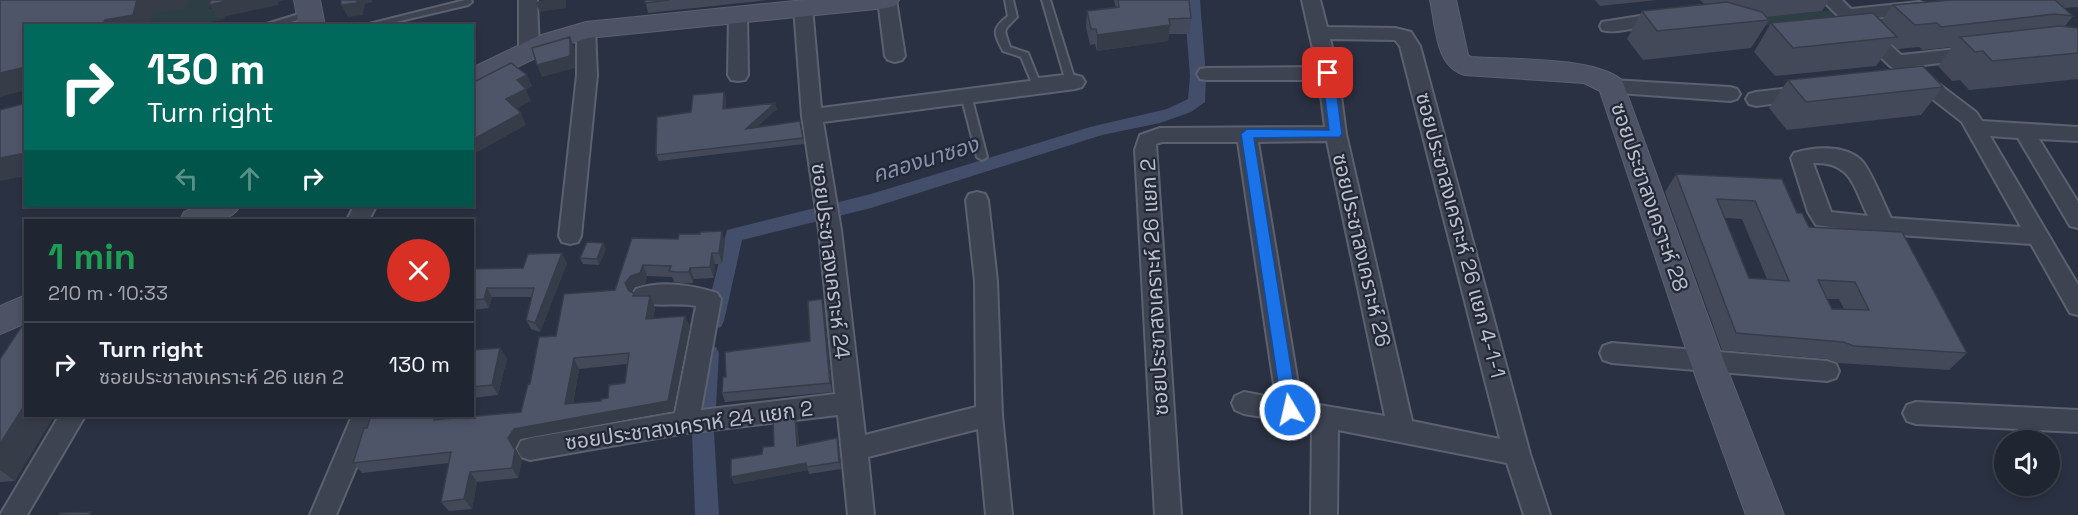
<!DOCTYPE html>
<html lang="en">
<head>
<meta charset="utf-8">
<style>
	:root { --surface:#202532; --page:#2d313e; --text:#f1f3f6; --muted:#a2a5ac; --line:#3d424d }
	body { margin:0; font-family:"Space Grotesk","Noto Sans Thai",sans-serif; background:var(--page); color:var(--text); height:100vh; display:flex; flex-direction:column; font-size:22px; white-space:nowrap }
	* { box-sizing:border-box; margin:0 }
	p { font-size:20px; color:var(--muted) }
	.icon { flex:none; width:33px; height:33px; fill:none; stroke:currentColor; stroke-width:2; stroke-linecap:round; stroke-linejoin:round }
	.map { position:relative; flex:1; overflow:hidden }
	.details { position:absolute; left:24px; top:219px; width:450px; height:198px; display:flex; flex-direction:column; background:var(--surface); border-radius:0px; box-shadow:0 3px 9px #0003,0 0 0 2px var(--line) }
	.details>* { flex:none }
	.top-card { position:absolute; left:24px; top:24px; width:450px; height:183px; border-radius:0px; box-shadow:0 3px 9px #0003,0 0 0 2px var(--line); background:#00695c; color:#fff; overflow:hidden }
	.tools { position:absolute; left:1994px; top:430px; display:grid; gap:12px }
	.tools a { display:grid; place-items:center; width:66px; height:66px; border-radius:50%; background:var(--surface); box-shadow:0 3px 9px #0003,0 0 0 2px var(--line); font-size:30px }
	.pin { position:absolute; display:grid; place-items:center; width:51px; height:51px; color:#fff; margin:-26px; border-radius:12px; box-shadow:0 3px 9px #0006 }
	.me { position:absolute; width:66px; margin:-33px; rotate:351deg; stroke-linejoin:round; filter:drop-shadow(0 0 4px #0008) }
	.turn { display:flex; align-items:center; gap:21px; height:126px; padding:0 24px; font-size:27px }
	.turn .icon { width:78px; height:78px; stroke-width:2.5 }
	.turn b { display:block; font-size:42px; line-height:51px }
	.lanes { display:flex; align-items:center; height:57px; padding:0 24px; background:#0003; justify-content:center; gap:30px; direction:ltr }
	.lanes .off { opacity:.35 }
	.round { display:grid; place-items:center; flex:none; width:63px; height:63px; border-radius:32px; background:var(--page) }
	.head { display:flex; align-items:center; justify-content:space-between; height:102px; padding:0 24px }
	h1 { font-size:36px; font-weight:600; line-height:45px; color:#1e9e55 }
	ul { padding:0; list-style:none }
	li { display:flex; align-items:center; gap:18px; height:84px; padding:0 24px; border-top:2px solid var(--line) }
	li div { flex:1 }
	li b { display:block; font-size:22px }
	li em { font-style:normal }
	.map>svg:first-child { display:block }
	.green { fill:#2d3f44 }
	.lines { fill:none; stroke-linecap:round; stroke-linejoin:round }
	.canal { fill:#434e6b; fill-rule:evenodd }
	.lane-casing { stroke:#5c616f; stroke-width:4 }
	.street-casing { stroke:#5c616f; stroke-width:4 }
	.secondary-casing { stroke:#5c616f; stroke-width:2 }
	.lane { fill:#3e4352; fill-rule:evenodd }
	.street { fill:#3e4352; fill-rule:evenodd }
	.secondary { fill:#4d5264; fill-rule:evenodd }
	.wall { fill:#444959; fill-rule:evenodd }
	.shaded-wall { fill:#373c49 }
	.building { fill:#4f5568; stroke:#373c49; stroke-width:1.5; fill-rule:evenodd }
	.route { fill:#1a73e8; stroke:#114b97; stroke-width:1.5 }
	.labels { text-anchor:middle; dominant-baseline:central; stroke-width:4.5; stroke-linejoin:round; paint-order:stroke }
	.street-label { font-size:21px; fill:#bbbfcc; stroke:#232837 }
	.water-label { font-size:22px; font-style:italic; fill:#8691b0; stroke:#232837 }
</style>
</head>
<body>
<div class="map">
<svg width="2078" height="515" viewBox="0 0 2078 515">
	<rect width="100%" height="100%" fill="#2a3142"/>
	<path class="green" d="M136 0H212L209 9 223 6 225 19 199 25 120 26Z
		M1834 10 1843 20 1760 26 1753 18Z"/>
	<g class="lines">
		<path class="canal" d="M1184 0H1200L1206 76 1205 102 1191 112 1160 123 1102 135 871 208 742 240 724 321 721 327 714 329 707 327 704 321 727 230 871 194 1090 127 1167 109 1188 99 1190 76Z
			M709 344 716 347 719 353 716 406 713 412 705 415 697 412 694 406 699 353 702 347Z
			M703 424 711 426 714 433 719 515H695L692 433 695 426Z"/>
		<defs>
			<path id="lane" d="M465 0H471L472 2 468 5 379 26H361Z
				M1005 0H1013L1017 17C1003 32 1003 26 1010 47L1028 53 1038 78 1064 75 1042 0H1050L1074 77 1072 79 1032 83 1021 57 1003 51C994 33 991 29 1008 16Z
				M309 11 312 12V16L276 26H260Z
				M966 92 971 95 987 157 982 160 977 157 961 95Z"/>
			<path id="street" d="M519 0H537L539 52 536 56 529 58 522 56 519 52Z
				M878 0H896L905 56 902 60 895 62 888 60 885 56Z
				M1302 0H1320L1327 27 1395 28 1411 32 1420 46 1530 454 1550 515H1524L1507 463 1338 430 1337 515H1311L1312 425 1244 414 1235 410 1232 403 1235 396 1244 392 1276 398 1238 142H1162L1156 144 1181 515H1155L1135 150 1140 135 1160 128 1325 127 1319 80H1207L1200 79 1197 74 1200 69 1207 68 1317 67ZM1330 39 1395 40 1400 46 1500 439 1412 421 1346 134 1338 73ZM1327 141 1385 416 1301 402 1258 142Z
				M1822 0H1842L1851 9 1919 2 1926 4 1928 8 1926 12 1919 14 1863 19 1901 55 1975 47 1982 49 1985 53 1982 57 1975 59 1915 66 1976 112 1982 121 2078 127V141L2039 139 2078 202V228L2070 226 2018 138 1990 136 2078 285V315L2070 313 2031 244 1884 234 1816 225 1808 212 1791 158 1794 153C1813 147 1844 144 1861 160 1871 170 1884 204 1891 218L2021 227 1962 122 1890 66ZM1813 163C1852 162 1853 186 1868 216L1831 212Z
				M803 1 810 3 812 7 821 108 1075 75 1082 77 1085 82 1082 87 1075 89 823 122 841 230 865 435 976 407 975 281 966 200 969 194 977 192 985 194 988 200 997 281 1002 415 1012 515H986L978 429 868 457 874 515H848L838 415 686 433 530 460 521 457 517 449 521 441 530 438 675 413 696 306C676 302 655 308 636 301L632 295 636 289C661 280 693 285 717 293L721 299 701 410 835 394 819 230 802 116 794 7 796 3Z
				M738 8 745 10 747 14 748 75 745 80 738 81 731 80 728 75 729 14 731 10Z
				M1640 16 1671 21 1673 25 1671 29C1661 32 1652 28 1641 28 1628 28 1615 34 1602 30L1600 26 1602 22Z
				M586 24 593 26 595 30 597 75 581 236 578 242 570 244 562 242 559 236 577 75V30L579 26Z
				M1612 80 1730 87 1737 89 1740 94 1737 99 1730 101 1605 92 1602 87 1605 82Z
				M1808 86 1815 88 1818 93 1815 98 1756 106 1749 104 1746 99 1749 94 1756 92Z
				M354 206H376L369 220H347Z
				M1612 343 1827 361 1836 364 1839 371 1836 378 1827 381 1612 363 1603 360 1600 353 1603 346Z
				M1916 402 2078 410V432L1916 424 1907 421 1903 413 1907 405Z
				M59 416H85L27 515H0Z
				M352 416H378L336 515H310Z"/>
			<path id="secondary" d="M294 0H320L325 26H299Z
				M805 0H899L895 6 886 8 588 38 556 48 472 89V68L538 36 586 22Z
				M1430 0H1456L1468 55 1471 57C1511 60 1591 56 1622 80L1724 361 1784 515H1746L1690 361 1600 91 1584 83 1465 75C1435 67 1436 26 1430 0Z
				M198 206H240C229 226 200 220 180 220L184 212Z
				M26 295V323L0 334V306Z"/>
		</defs>
		<use href="#lane" class="lane-casing"/>
		<use href="#street" class="street-casing"/>
		<use href="#secondary" class="secondary-casing"/>
		<use href="#lane" class="lane"/>
		<use href="#street" class="street"/>
		<use href="#secondary" class="secondary"/>
	</g>
	<path class="wall" d="M645 0H768L648 13Z
		M1114 0H1189L1191 18 1189 34H1169L1168 41 1097 51 1095 44 1090 45 1086 27 1087 11 1116 8Z
		M1595 0H1657L1600 6Z
		M1700 0H1829L1822 11 1766 17 1769 20 1751 48 1643 60 1627 39 1642 11 1704 4Z
		M1951 0H2078V8L2077 7 2064 8 2073 16 2065 26 2078 28V79L1969 90 1960 80 1952 81 1938 66 1952 47 1923 50 1919 47 1898 49 1892 44 1876 66 1775 76 1754 52 1771 23 1881 22 1893 5Z
		M1788 80 1943 87 1921 115 1787 130 1769 108Z
		M726 98 725 109H777L756 127 800 121 804 144 659 161 656 155 691 112Z
		M1676 174 1797 213 1809 227 1967 353 1949 370 1838 363 1827 359 1722 350 1665 192ZM1725 218 1742 219 1767 279 1749 278ZM1827 299H1839L1844 309H1832Z
		M632 238 725 242 722 264H715L714 278 694 279 693 283H681L674 282 672 277 647 276 645 284 635 287 631 292 635 296 655 307 653 319 685 316 690 327 673 411 520 439 515 448 522 460 518 478 477 482 472 509 449 511 441 502 449 463 362 473 353 463 371 416H446L445 419 521 412 530 384 556 336 615 290ZM627 364 625 383 608 398 601 401 573 404 579 369Z
		M606 249 599 265 583 264 580 258Z
		M567 263 540 332 531 329 526 320 532 297H492L489 308 472 310V269H518Z
		M822 299 824 308 832 392 725 402 722 393 810 341Z
		M472 350 507 358 498 395 472 398Z
		M0 359 15 481 0 482Z
		M797 422 799 445 837 438 839 446 841 469 809 474 808 470 734 484 762 454 774 446Z"/>
	<path class="shaded-wall" d="M137 0H188L185 9 153 13 150 26H97Z
		M231 0H285L278 2V5L218 18 209 5Z
		M357 0H372V2L365 4 363 15 348 17 341 5Z
		M546 0H566V8L540 12 535 2Z
		M1170 25 1168 41 1097 51V35Z
		M570 37 575 49V68L542 77 537 65Z
		M26 67V90L0 97V73Z
		M527 75 532 86 526 90 531 101 512 111 506 99 517 80Z
		M724 92 726 98 725 115 723 109Z
		M775 103 777 109 748 135 746 129Z
		M521 113 526 125 472 155V140Z
		M26 153V176L0 181V158Z
		M722 231 725 242 722 264 719 253Z
		M603 243 606 249 599 265 597 259Z
		M562 253 567 263 540 332 535 323Z
		M712 253 715 264 714 278 710 267Z
		M643 265 647 276 645 284 635 287 630 294 625 283 631 276Z
		M690 268 694 279 693 283 689 272Z
		M487 288 492 297 489 308 484 299Z
		M650 296 655 307 651 330 646 319Z
		M822 299 824 308 832 392 830 383Z
		M685 316 690 327 673 411 520 439 515 448 522 460 518 478 512 468 508 438 514 429 668 401Z
		M500 348 507 358 498 395 492 385Z
		M574 358 579 369 571 415 565 404Z
		M26 403V416H54L15 481 0 470V444Z
		M795 415 797 422 799 453 797 446Z
		M435 416H446L441 431 434 420Z
		M837 438 839 446 841 469 839 462Z
		M806 463 808 470 734 484 731 477Z
		M470 472 477 482 472 509 464 499Z"/>
	<path class="building" d="M0 0H137L133 15 105 20 103 24 97 26H26V67L0 73Z
		M211 0H231L209 5Z
		M341 0H357V3L341 5Z
		M645 0H669L645 3Z
		M1118 0H1189L1191 18 1169 19 1170 25 1097 35 1096 29H1091L1087 11 1119 7Z
		M1951 0H2055L2073 16 2055 14 1941 27 1937 23 1915 25 1893 5Z
		M1727 2 1762 12 1769 20 1657 31 1642 11Z
		M1873 13 1897 37 1793 48 1771 23Z
		M2059 26 2078 28V53L1992 61 1983 51 1975 52 1960 37Z
		M570 37V56L537 65 532 48Z
		M511 63 527 75 517 80 526 89 506 99 521 113 472 140V83Z
		M1923 66 1943 87 1806 102 1788 80Z
		M724 92 723 109 775 103 746 129 800 121 803 138 656 155 657 117 691 112 693 95Z
		M26 103V153L0 158V110Z
		M1676 174 1782 179 1797 213H1802L1809 227 1902 232 1967 353 1854 346 1843 342 1736 333ZM1717 199 1755 201 1789 281 1749 278ZM1818 280 1855 282 1869 310 1832 309Z
		M722 231 719 253H712L710 267 690 268 689 272H677L669 271 671 266 643 265 640 273 631 276 625 283 629 291 634 293 633 296H650L646 319 685 316 668 401 514 429 508 438 515 450 512 468 470 472 464 499 441 502 451 452 353 463 364 428H367L371 416H435L434 420 521 412 528 384H530L539 337 556 336 564 294 615 290 632 238 678 239 679 234H700V232ZM629 353 625 383 609 385 608 398 601 399V401L565 404 574 358Z
		M587 242 603 243 597 259 580 258Z
		M562 253 535 323 526 320 534 288H487L484 299 472 300V269L523 268 528 254Z
		M822 299 830 383 722 393 723 377H726L725 352 810 341 808 301Z
		M26 320V403L0 444V359Z
		M500 348 492 385 472 387V350Z
		M795 415 797 446 837 438 839 462 807 467 806 463 731 477V459L762 454 763 447 774 446 773 417Z
		M91 512 89 515H59L60 513Z"/>
	<path class="route" d="M1328 69 1334 73 1342 134 1340 137 1254 138 1298 410 1295 415 1290 417 1285 415 1282 410 1241 134 1247 129 1329 130 1322 73Z"/>
	<g class="labels">
		<g class="street-label">
			<text transform="translate(1650 197) rotate(71)">ซอยประชาสงเคราะห์ 28</text>
			<text transform="translate(1461 235) rotate(75)">ซอยประชาสงเคราะห์ 26 แยก 4-1-1</text>
			<text transform="translate(1362 250) rotate(77)">ซอยประชาสงเคราะห์ 26</text>
			<text transform="translate(831 261) rotate(83)">ซอยประชาสงเคราะห์ 24</text>
			<text transform="translate(1154 287) rotate(-93)">ซอยประชาสงเคราะห์ 26 แยก 2</text>
			<text transform="translate(689 425) rotate(-8)">ซอยประชาสงเคราห์ 24 แยก 2</text>
		</g>
		<g class="water-label">
			<text transform="translate(925 159) rotate(-17)">คลองนาซอง</text>
		</g>
	</g>
</svg>
<div class="tools">
<a><svg class="icon" aria-label="sound" viewBox="0 0 24 24"><path d="M4 9h4l5-4v14l-5-4H4zM17 9q2 3 0 6"/></svg></a>
</div>
<div class="pin" style="left:1328px;top:73px;background:#d93025"><svg class="icon" aria-label="arrive" viewBox="0 0 24 24"><path d="M6 21V4h12l-3 4 3 4H6"/></svg></div>
<svg class="me" style="left:1290px;top:410px" viewBox="-20 -20 40 40"><circle r="17" fill="#1a73e8" stroke="#fff" stroke-width="3"/><path d="M0-11L8 9 0 5-8 9z" fill="#fff"/></svg>
<div class="top-card">
<div class="turn"><svg class="icon" aria-label="right" viewBox="0 0 24 24"><path d="M7 20v-9h11M14 6l5 5-5 5"/></svg><div><b>130 m</b>Turn right</div></div>
<div class="lanes"><svg class="icon off" aria-label="left" viewBox="0 0 24 24"><path d="M17 20v-9H6M10 6l-5 5 5 5"/></svg><svg class="icon off" aria-label="ahead" viewBox="0 0 24 24"><path d="M12 20V5M6 11l6-6 6 6"/></svg><svg class="icon" aria-label="right" viewBox="0 0 24 24"><path d="M7 20v-9h11M14 6l5 5-5 5"/></svg></div>
</div>
<section class="details">
<div class="head"><div><h1>1 min</h1><p>210 m · 10:33</p></div><a class="round" style="background:#d93025;color:#fff"><svg class="icon" aria-label="close" viewBox="0 0 24 24"><path d="M6 6l12 12M18 6L6 18"/></svg></a></div>
<ul>
<li><svg class="icon" aria-label="right" viewBox="0 0 24 24"><path d="M7 20v-9h11M14 6l5 5-5 5"/></svg><div><b>Turn right</b><p>ซอยประชาสงเคราะห์ 26 แยก 2</p></div><em>130 m</em></li>
</ul>
</section>
</div>
</body>
</html>
